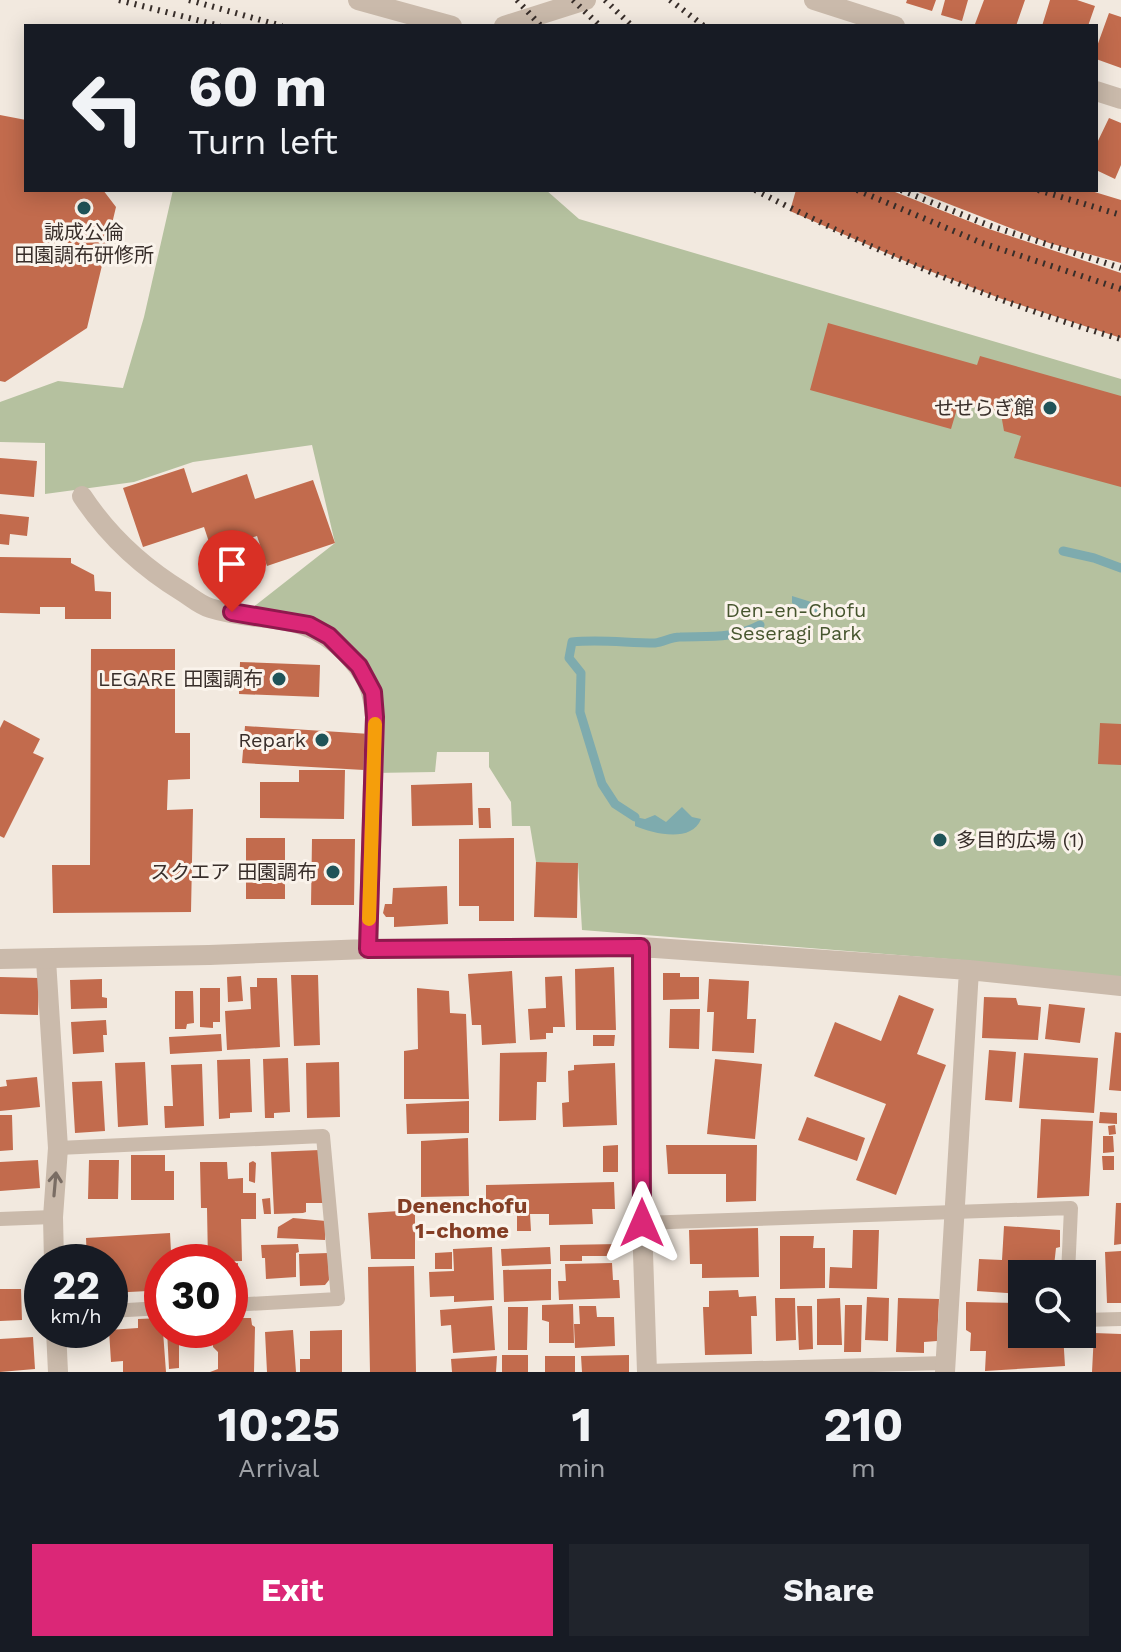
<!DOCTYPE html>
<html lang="en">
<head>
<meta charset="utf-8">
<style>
	:root { --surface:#171b24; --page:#20242c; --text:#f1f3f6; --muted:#9ea1a6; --accent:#db2777 }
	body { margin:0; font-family:"Work Sans","Noto Sans JP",sans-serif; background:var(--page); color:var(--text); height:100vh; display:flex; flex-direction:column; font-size:30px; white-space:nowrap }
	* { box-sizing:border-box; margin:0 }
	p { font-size:26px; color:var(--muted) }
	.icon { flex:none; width:44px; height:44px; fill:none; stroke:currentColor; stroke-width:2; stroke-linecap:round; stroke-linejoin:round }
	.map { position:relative; height:1372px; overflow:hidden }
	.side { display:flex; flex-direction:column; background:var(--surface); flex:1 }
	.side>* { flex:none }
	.hud { position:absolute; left:24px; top:24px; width:1074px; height:168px; border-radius:0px; box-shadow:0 4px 20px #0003; background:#171b24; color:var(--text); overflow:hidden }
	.tools { position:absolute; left:1008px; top:1260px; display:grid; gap:16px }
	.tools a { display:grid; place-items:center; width:88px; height:88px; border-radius:0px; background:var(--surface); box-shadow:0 4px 20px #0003; font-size:40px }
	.speed { position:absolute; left:24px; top:1244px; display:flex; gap:16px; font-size:40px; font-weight:700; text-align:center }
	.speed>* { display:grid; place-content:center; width:104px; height:104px; border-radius:50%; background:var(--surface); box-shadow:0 4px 20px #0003; line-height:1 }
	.speed small { font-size:20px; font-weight:400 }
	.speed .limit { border:12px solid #d22; background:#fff; color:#111 }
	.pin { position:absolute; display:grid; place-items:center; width:68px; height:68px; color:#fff; margin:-82px -34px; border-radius:50% 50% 50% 0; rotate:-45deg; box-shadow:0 0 8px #0007 }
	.pin .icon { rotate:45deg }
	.me { position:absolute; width:88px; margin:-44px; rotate:0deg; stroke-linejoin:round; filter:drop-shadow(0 0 6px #0008) }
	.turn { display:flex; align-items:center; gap:28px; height:168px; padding:0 32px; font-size:36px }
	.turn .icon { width:104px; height:104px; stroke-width:2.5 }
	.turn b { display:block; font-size:56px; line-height:68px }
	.eta { display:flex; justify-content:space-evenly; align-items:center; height:136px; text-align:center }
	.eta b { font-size:48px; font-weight:700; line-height:56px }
	.button { display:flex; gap:16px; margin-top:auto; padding:16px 32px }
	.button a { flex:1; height:92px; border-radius:0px; background:var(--accent); color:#fff; font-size:32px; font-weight:700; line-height:92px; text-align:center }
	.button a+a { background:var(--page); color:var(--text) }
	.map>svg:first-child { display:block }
	.green { fill:#b5c19f }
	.water { fill:#7eabae }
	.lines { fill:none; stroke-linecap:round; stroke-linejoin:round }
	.stream { stroke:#7eabae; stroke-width:9 }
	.building { fill:#c26b4d }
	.service { stroke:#cabaab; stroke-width:14 }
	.minor { stroke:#cabaab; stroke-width:20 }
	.tertiary { stroke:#cabaab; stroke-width:20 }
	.rail { stroke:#382e2a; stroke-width:6; stroke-dasharray:2 6; stroke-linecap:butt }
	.oneway { stroke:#7a6d64 }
	.route-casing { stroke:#8e194d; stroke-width:20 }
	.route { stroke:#db2777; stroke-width:14 }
	.slow { stroke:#f59e0b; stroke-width:14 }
	.poi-dot { fill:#205358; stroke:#faf3eb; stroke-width:3 }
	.labels { text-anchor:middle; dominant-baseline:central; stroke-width:6; stroke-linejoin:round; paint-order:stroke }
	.poi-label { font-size:20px; fill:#382e2a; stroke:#faf3eb; text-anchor:end }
	.park-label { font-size:20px; fill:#46552e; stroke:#faf3eb }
	.neighbourhood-label { font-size:22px; font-weight:bold; fill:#843e25; stroke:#faf3eb }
</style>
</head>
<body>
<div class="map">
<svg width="1121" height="1372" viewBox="0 0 1121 1372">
	<rect width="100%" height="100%" fill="#f2e9df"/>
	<path class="green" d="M173 190H546L579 219 1121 379V981L961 960 582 930 578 863 536 862 530 826H512L511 802 489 767V752H437L435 772 373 773V691L329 636 247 612 335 543 312 445 193 462 134 482 45 494V443L0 442V402L58 381 123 388 144 317Z"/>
	<path class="water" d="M792 596 821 605 856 607C834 624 813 618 792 603Z
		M682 807 692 817 701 819C692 843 654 834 635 826V817L645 819 655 815 666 822Z"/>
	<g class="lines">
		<path class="stream" d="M1063 551 1094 558 1121 568
			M635 817 615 804 602 784 580 712 581 673 569 658 572 642C600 639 627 643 655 643 664 642 671 637 680 637 708 636 734 639 760 625"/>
	</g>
	<path class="building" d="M907 0H936L932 11 906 3Z
		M945 0H968L962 21 941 15Z
		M984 0H1025L1016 26 975 24Z
		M1050 0H1077L1095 6 1088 26H1042Z
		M1109 13 1121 17V68L1096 59V49Z
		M0 115 26 120V190H103L116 207 87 328 5 382 0 381Z
		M1109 118 1121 123V165L1115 179 1096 170V145Z
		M796 190H890L986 228 1121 273V338L1002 299 914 265 790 211Z
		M913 190H1088L1121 200V263L1049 243Z
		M828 323 977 365 980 356 1121 396V487L1014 458 1021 436 1004 431 1001 414 959 402 951 429 810 390Z
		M0 458 37 461 34 497 0 494Z
		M184 468 192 493 247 474 255 499 313 480 335 543 267 566 257 536 232 545 238 565 219 572 204 527 143 547 123 488Z
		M0 514 29 517 27 536 10 534 9 545 0 544Z
		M0 557 71 558V563L94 575 95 591 111 592V619H65V607H40V614L0 613Z
		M91 649H175V733H190V779L168 780 167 810 193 809 191 912 53 913 52 865H90Z
		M240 662 320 665 319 697 239 694Z
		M4 720 40 739 33 753 44 758 4 838 0 836V728Z
		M1100 723 1121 724V765L1098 764Z
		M245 726 370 734 364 770 242 763Z
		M299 770H345L344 819 260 818V782H299Z
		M472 783 473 825 412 826 411 785Z
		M478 808H490L491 828H479Z
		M246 838H285V899H246Z
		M514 838V921H479V906H459V839Z
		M312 839H355L354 905H311Z
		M536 862 578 863 577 918 534 917Z
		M447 886 448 924 394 927V917H386L383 913 385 904H392L393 888Z
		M614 967 616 1030H576L575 969Z
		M512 971 516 1043 482 1045 481 1025H472L468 974Z
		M663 973H680V977H699V999L663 1000Z
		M291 975H318L320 1045 294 1046Z
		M241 976 243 1001 228 1002 227 977Z
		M562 976 565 1027H553V1033H546V1039L530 1040 528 1009 546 1008 545 977Z
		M0 977 39 978 38 1015 0 1014Z
		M257 978H277L280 1047 227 1050 225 1011 251 1009 250 987H257Z
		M102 979V997L107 998V1008L71 1009 70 980Z
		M709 979 749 981 747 1019H756L754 1053 712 1051 714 1012H707Z
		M200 988H220V1022H213V1028L200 1027Z
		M417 988 449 991 450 1013 466 1014 469 1099H404V1051L418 1049Z
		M175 991H193L194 1023 187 1024 186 1029H175Z
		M899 995 934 1009 917 1054 946 1065 896 1195 856 1180 886 1104 814 1076 835 1022 881 1041Z
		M984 997 1016 998 1018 1005 1041 1007 1038 1040 982 1038Z
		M1049 1004 1085 1008 1080 1043 1045 1039Z
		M670 1009H700L699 1049 669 1048Z
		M106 1020 107 1035H103L104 1052 73 1054 71 1022Z
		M1115 1032 1121 1033V1091L1109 1090Z
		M221 1034 222 1051 170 1054 169 1037Z
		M593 1035H615L614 1046H593Z
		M989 1050 1016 1052 1012 1102 985 1100Z
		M547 1052 546 1082H537L536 1120 499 1121 500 1053Z
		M1024 1053 1098 1058 1094 1113 1019 1108Z
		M288 1058 290 1112 274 1113V1118H265L263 1059Z
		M250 1059 252 1112 230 1113V1118L219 1119 217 1060Z
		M715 1059 762 1064 755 1139 707 1134Z
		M145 1062 148 1125 118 1127 115 1063Z
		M339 1062 340 1117 307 1118 306 1063Z
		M615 1063 617 1125 563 1127 562 1103 569 1102 568 1071 574 1070V1065Z
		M202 1064 204 1126 165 1128 164 1106H173L171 1065Z
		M37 1077 40 1107 0 1111V1087L7 1086 6 1080Z
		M102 1081 105 1131 75 1133 72 1082Z
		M469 1101V1133L407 1134 406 1104Z
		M1100 1112 1117 1113V1124L1099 1123Z
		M0 1115H12L13 1150 0 1151Z
		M807 1117 865 1138 857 1161 798 1140Z
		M1041 1119 1093 1121 1089 1196 1037 1198Z
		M1115 1125 1116 1134 1109 1135 1108 1126Z
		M1103 1136H1113L1114 1152 1103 1153Z
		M468 1138 469 1196 421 1197V1141Z
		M618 1145V1172H603V1146Z
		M666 1145H757L756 1201 726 1202V1174H668Z
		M320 1150 323 1203H306V1212L303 1213 274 1214 271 1152Z
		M131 1155H165V1171H174V1200H131Z
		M1102 1156H1114V1170H1103Z
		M38 1160 40 1188 0 1191V1162Z
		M89 1160H119L118 1199H88Z
		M253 1161 256 1163 255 1183 249 1181V1163Z
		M200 1162H227L228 1179 243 1178V1193H256V1219H241L242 1261 208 1262 207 1208H201Z
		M614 1182 615 1209H592L593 1224 549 1225V1214H530L531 1231H517V1214H486V1185Z
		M270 1198 271 1214H264L262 1199Z
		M1116 1203H1121V1244L1114 1245Z
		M415 1210V1259H371L368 1213Z
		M293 1218 326 1221 325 1240 277 1238 278 1227Z
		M1004 1226 1060 1230V1247L1056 1248 1054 1266 1061 1269V1274H1022V1294L977 1291 979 1259 1002 1260Z
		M758 1228 759 1277 702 1278V1264H690L689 1230Z
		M853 1230H879L877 1289 829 1288 830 1267 852 1268Z
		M170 1233 171 1252 166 1254V1262H162V1283L148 1284V1291L110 1293V1262H87L86 1238Z
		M780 1236H814L813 1248H825V1288L780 1289Z
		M298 1244 299 1252 296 1253V1277L266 1279 265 1258H262L261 1245Z
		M619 1244 620 1256H582V1261H560V1245Z
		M492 1247 494 1300 454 1302V1296L430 1297 429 1272 454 1271 453 1249Z
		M550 1247 551 1264 502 1266 501 1249Z
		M1121 1251V1303H1107L1105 1252Z
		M452 1252V1269H435V1253Z
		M328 1253 329 1280 325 1285 300 1286 299 1254Z
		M230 1263H238V1275H230Z
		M612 1263 613 1280H619L620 1298 559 1300 558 1281H566L565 1264Z
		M414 1266 416 1372H370L368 1267Z
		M551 1269V1300L504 1302 503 1270Z
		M0 1289H21L22 1320 0 1321Z
		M738 1290 739 1297 756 1296 757 1316H751L752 1354 705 1355 703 1307H709V1291Z
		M867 1297 889 1298 888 1341 865 1340Z
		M775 1298H795L796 1340 776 1341Z
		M840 1298 842 1345H817V1299Z
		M898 1298 939 1299 937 1341 924 1342V1353L896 1352Z
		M966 1302 1022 1303V1334H1063L1065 1366 985 1371 986 1351H970L971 1333 966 1330Z
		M573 1304 574 1343H549V1322L542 1320V1305Z
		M845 1305H862L861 1352H844Z
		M492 1306 495 1350 453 1353 451 1325 441 1326 440 1310Z
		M579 1306H596L597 1317H614L615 1346 575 1348 574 1324H580Z
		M797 1306H812L813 1349 799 1350Z
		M508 1307H528L527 1350H508Z
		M162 1318 166 1372H123V1361L111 1362 109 1330 138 1328V1319Z
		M233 1318H251L252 1325 255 1327 254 1372H210L218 1369V1352L213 1347V1330H230Z
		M167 1330H179V1368L169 1369Z
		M293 1330 296 1372H267L265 1332Z
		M342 1330V1372H300V1359H310V1331Z
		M1094 1333 1121 1334V1372H1092Z
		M33 1337 35 1369 0 1372V1339Z
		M502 1355H528V1372H502Z
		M629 1355V1372H582L581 1356Z
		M497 1356 496 1372H452L451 1359Z
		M545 1356H575V1372H545Z"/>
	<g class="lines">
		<path class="service" d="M58 1148 323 1136 338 1299 230 1305
			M0 1219 53 1217
			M642 1223 1071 1208 1068 1274
			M110 1311 162 1308
			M1082 1320 1121 1319
			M647 1371 946 1363"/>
		<path class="minor" d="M82 496C109 537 142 567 183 592 191 597 200 605 210 608 263 625 301 608 346 653 366 674 373 688 375 717L368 949
			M641 947 642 1223 647 1372
			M209 955 368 949 641 947 969 970 1121 986
			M46 960 58 1148 53 1217 54 1262
			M56 1330 58 1372
			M945 1372 969 970"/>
		<path class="tertiary" d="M358 0 452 26
			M814 0 895 26
			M504 26 586 0
			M1096 91 1121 99
			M0 959 209 955"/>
		<path class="rail" d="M119 0 220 26
			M189 0 282 26
			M517 0 541 26
			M573 0 600 26
			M605 0 632 26
			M670 0 704 26
			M755 190C872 250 995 303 1121 339
			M857 190 982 243 1121 289
			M901 190 988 225 1121 268
			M1038 190 1121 215"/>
	</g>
	<defs><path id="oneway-shaft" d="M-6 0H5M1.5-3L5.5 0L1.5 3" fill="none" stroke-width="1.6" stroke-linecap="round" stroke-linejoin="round" transform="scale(2)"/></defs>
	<use class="oneway" href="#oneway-shaft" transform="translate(55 1184) rotate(-85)"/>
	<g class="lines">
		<defs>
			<path id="route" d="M232 612 309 625 329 636 359 666 373 692 375 717 368 949 641 947 642 1223"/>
		</defs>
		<use href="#route" class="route-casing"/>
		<use href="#route" class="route"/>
		<path class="slow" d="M369 919 375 724"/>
	</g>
	<g class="poi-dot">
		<circle cx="84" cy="208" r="8"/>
		<circle cx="1050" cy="408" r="8"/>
		<circle cx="279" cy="679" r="8"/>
		<circle cx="322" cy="740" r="8"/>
		<circle cx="940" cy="840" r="8"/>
		<circle cx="333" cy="872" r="8"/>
	</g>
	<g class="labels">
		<g class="poi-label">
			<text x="84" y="232" text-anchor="middle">誠成公倫<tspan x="84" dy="23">田園調布研修所</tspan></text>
			<text x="1034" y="408">せせらぎ館</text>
			<text x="263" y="679">LEGARE 田園調布</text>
			<text x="306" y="740">Repark</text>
			<text x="956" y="840" text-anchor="start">多目的広場 (1)</text>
			<text x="317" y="872">スクエア 田園調布</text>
		</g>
		<g class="park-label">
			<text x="796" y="610">Den-en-Chofu<tspan x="796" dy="23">Seseragi Park</tspan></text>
		</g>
		<g class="neighbourhood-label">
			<text x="462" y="1205">Denenchofu<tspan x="462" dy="25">1-chome</tspan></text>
		</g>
	</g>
</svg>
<div class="tools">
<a><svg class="icon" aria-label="search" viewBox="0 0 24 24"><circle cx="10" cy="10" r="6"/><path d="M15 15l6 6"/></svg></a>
</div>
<div class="speed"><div>22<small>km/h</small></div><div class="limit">30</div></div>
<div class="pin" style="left:232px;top:612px;background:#d93025"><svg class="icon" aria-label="arrive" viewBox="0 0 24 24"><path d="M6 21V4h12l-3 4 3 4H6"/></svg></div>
<svg class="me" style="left:642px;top:1223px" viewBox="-20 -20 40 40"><path d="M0-17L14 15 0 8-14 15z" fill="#db2777" stroke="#fff" stroke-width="4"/></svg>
<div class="hud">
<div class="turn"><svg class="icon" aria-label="left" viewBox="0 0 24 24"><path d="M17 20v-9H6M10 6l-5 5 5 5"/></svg><div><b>60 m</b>Turn left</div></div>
</div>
</div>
<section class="side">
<div class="eta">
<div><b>10:25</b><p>Arrival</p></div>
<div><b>1</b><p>min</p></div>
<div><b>210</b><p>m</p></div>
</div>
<div class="button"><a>Exit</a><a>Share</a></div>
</section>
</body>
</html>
